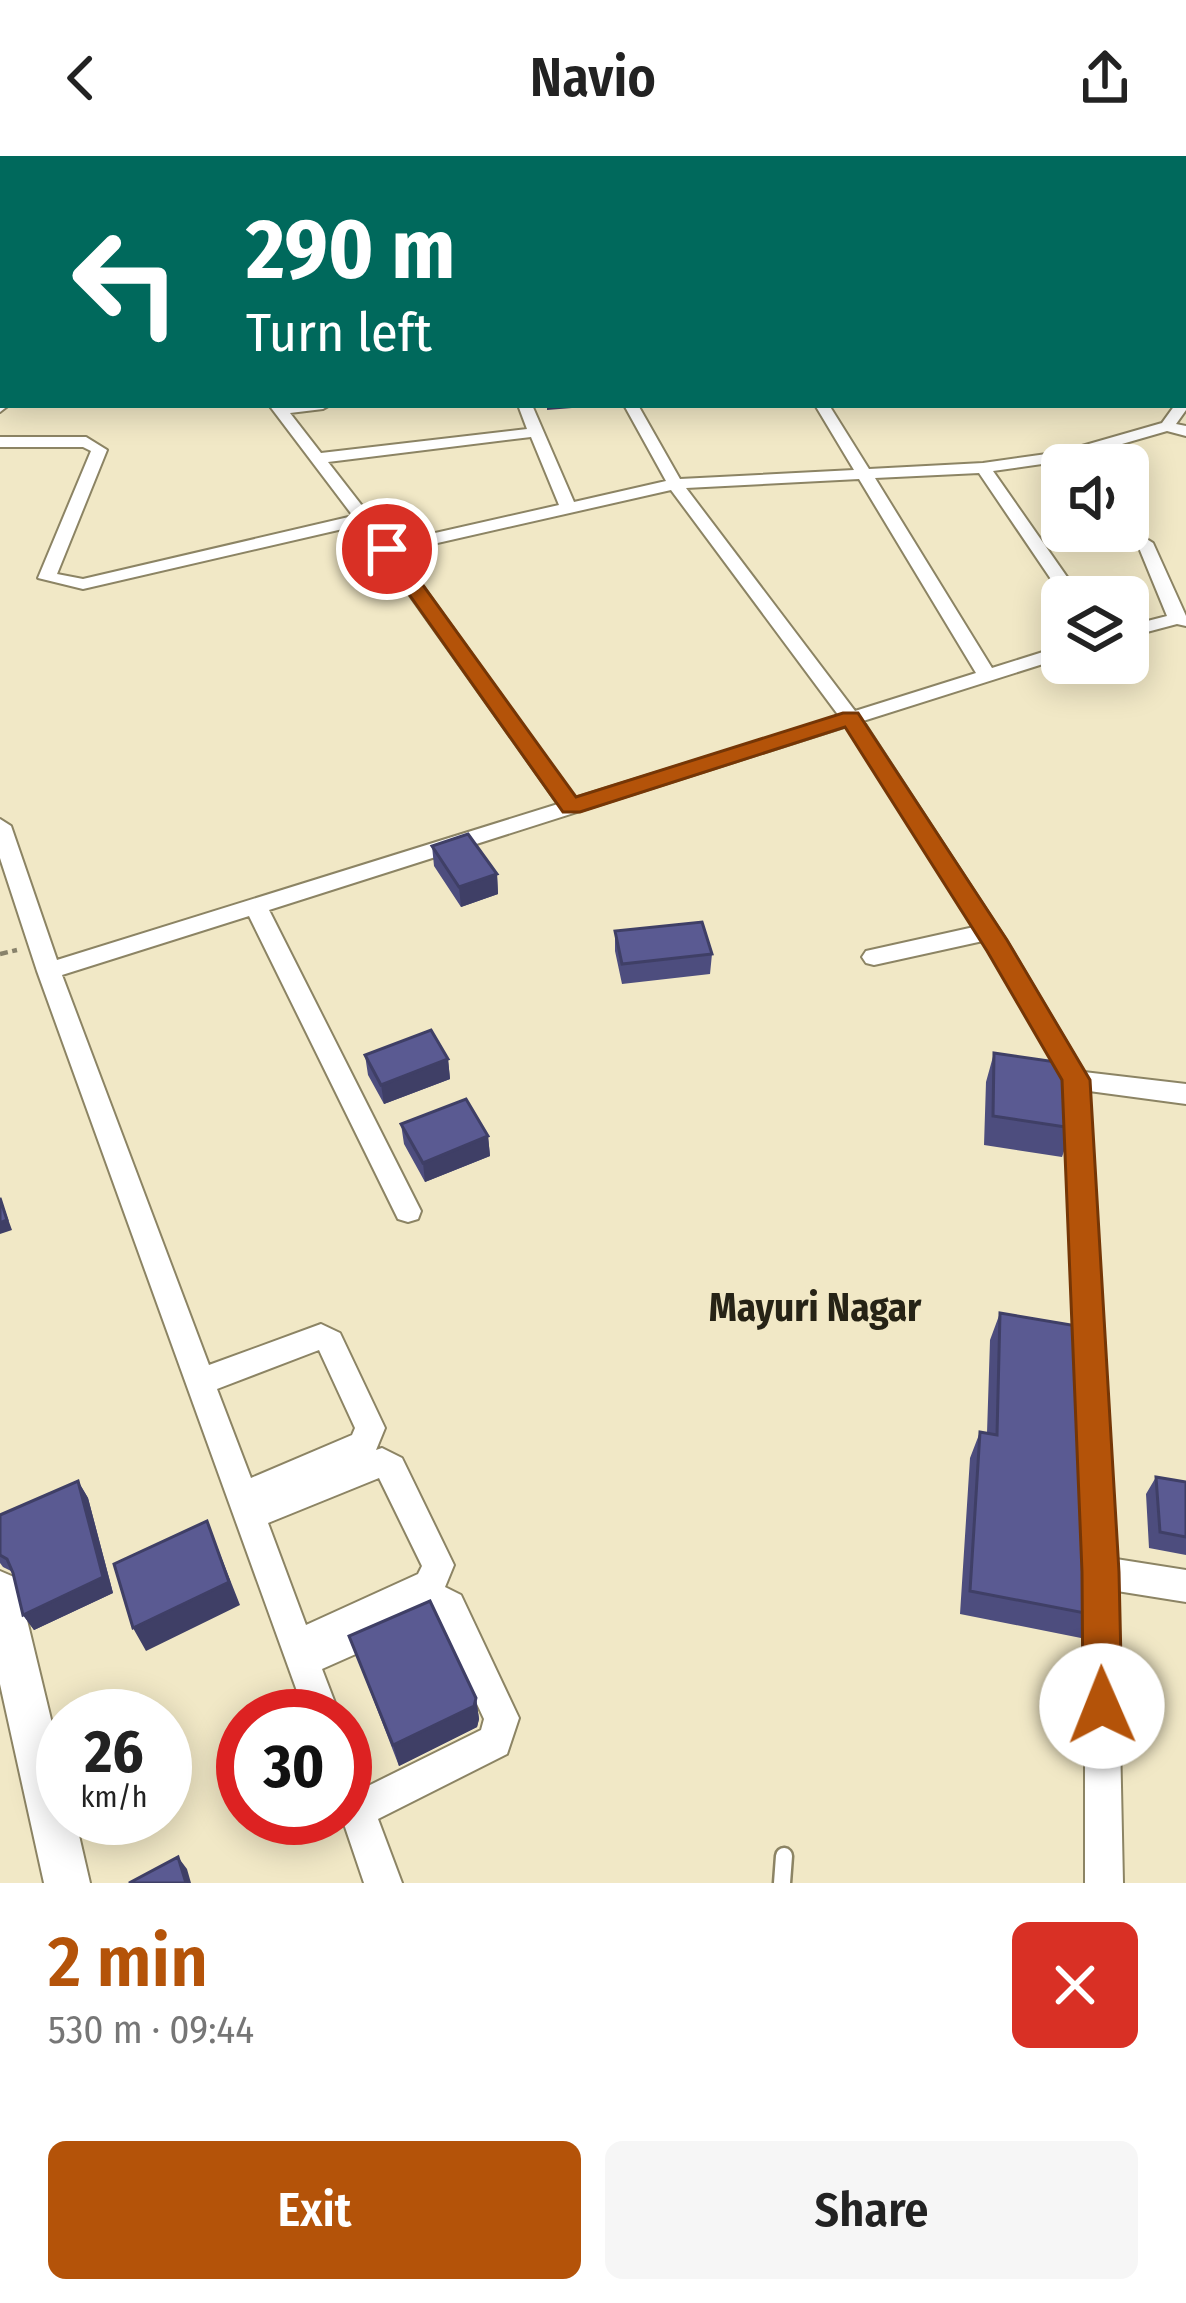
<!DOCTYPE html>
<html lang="en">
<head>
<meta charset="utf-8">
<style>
	:root { --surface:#fff; --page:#f6f6f6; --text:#222; --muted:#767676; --accent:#b45309 }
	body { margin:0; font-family:"Fira Sans Condensed",sans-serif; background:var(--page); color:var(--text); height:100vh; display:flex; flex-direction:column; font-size:45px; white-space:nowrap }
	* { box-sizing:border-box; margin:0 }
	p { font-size:39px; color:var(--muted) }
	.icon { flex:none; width:66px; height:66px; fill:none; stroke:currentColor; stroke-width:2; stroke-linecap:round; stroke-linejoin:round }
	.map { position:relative; height:1727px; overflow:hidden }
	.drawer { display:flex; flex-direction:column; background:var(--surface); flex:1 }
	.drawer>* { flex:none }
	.guide { position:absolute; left:0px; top:0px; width:1188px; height:252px; box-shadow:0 6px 30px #0003; background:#00695c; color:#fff; overflow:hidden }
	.tools { position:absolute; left:1041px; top:288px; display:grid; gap:24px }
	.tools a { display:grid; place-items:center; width:108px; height:108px; border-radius:18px; background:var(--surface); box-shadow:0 6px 30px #0003; font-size:60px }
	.speed { position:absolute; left:36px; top:1533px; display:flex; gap:24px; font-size:60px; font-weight:700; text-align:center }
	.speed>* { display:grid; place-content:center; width:156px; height:156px; border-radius:50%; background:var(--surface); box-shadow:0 6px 30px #0003; line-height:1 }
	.speed small { font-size:30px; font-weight:400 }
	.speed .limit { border:18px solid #d22; background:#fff; color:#111 }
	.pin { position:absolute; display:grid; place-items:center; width:102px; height:102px; color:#fff; margin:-51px; border:6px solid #fff; border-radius:50%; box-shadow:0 3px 12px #0007 }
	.me { position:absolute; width:132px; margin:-66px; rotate:359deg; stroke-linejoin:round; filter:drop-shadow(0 0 9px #0008) }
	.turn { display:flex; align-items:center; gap:42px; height:252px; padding:0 48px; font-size:54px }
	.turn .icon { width:156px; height:156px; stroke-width:2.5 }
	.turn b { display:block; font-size:84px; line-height:102px }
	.round { display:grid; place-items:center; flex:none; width:126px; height:126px; border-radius:18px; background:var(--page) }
	.overview { display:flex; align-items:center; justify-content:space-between; height:204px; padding:0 48px }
	h1 { font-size:72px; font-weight:600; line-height:90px; color:var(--accent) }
	.cta { display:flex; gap:24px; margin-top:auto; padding:24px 48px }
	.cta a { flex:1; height:138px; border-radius:18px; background:var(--accent); color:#fff; font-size:48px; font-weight:600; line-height:138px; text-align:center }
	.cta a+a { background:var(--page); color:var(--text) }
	header { display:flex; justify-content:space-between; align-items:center; height:156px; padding:0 48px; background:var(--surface); font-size:54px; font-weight:600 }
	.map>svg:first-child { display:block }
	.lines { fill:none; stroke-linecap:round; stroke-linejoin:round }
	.service-casing { stroke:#8c8464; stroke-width:21 }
	.minor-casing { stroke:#8c8464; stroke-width:4 }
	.tertiary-casing { stroke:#8c8464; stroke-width:4 }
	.path { stroke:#88826b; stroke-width:4.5; stroke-dasharray:8 4.5; stroke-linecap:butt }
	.service { stroke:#fff; stroke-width:16 }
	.minor { fill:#fff; fill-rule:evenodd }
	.tertiary { fill:#fff; fill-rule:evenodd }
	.wall { fill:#4d4d7e }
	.shaded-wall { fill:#3f3f66 }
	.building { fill:#5a5a92; stroke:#3f3f66; stroke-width:3 }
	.route { fill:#b45309; stroke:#753606; stroke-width:3 }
	.labels { text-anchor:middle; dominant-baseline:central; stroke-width:12; stroke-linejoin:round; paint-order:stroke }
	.neighbourhood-label { font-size:39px; font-weight:bold; fill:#262316; stroke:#f1e8c6 }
</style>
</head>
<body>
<header><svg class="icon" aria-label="back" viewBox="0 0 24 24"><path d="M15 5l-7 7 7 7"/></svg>Navio<svg class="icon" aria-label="share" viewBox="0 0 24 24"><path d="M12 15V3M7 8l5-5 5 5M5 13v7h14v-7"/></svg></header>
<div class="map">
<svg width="1186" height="1727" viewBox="0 0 1186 1727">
	<rect width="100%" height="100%" fill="#f1e8c6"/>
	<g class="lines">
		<defs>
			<path id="service" d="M782 1727 784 1700"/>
			<path id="minor" d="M145 0H507L144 3Z
				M758 0H766L769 3H757Z
				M1185 24H1186V30H1185Z
				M3 63V75L0 76V64Z
				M1185 134H1186V142H1185Z
				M1185 179H1186V187H1185Z
				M0 242H3V249H9L0 256Z
				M1186 246V254L1176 268 1186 270V280L1167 275 1063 305 993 315 1081 441H1063L979 317 875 322 992 512 1062 490V502L863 565 1006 784 1084 916 1186 928V948L1089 935 1116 1403 1186 1414V1446L1117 1435 1123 1727H1085V1416L1064 924 983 785 874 809 866 807 862 801 866 795 974 771 847 570 269 754 421 1055 418 1063 408 1066 398 1063 249 760 62 819 209 1209 321 1168 340 1177 385 1272 376 1294 382 1292 402 1302 454 1409 445 1431 461 1439 519 1562 507 1598 378 1663 402 1727H364L342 1662H345V1603L358 1608 366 1631 481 1574 484 1563 437 1462 322 1513 340 1560H306L37 815 0 702V663L11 670 57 804 558 648 360 369 83 433 38 422 91 295 83 291H0V281H86L107 294 57 418 83 423 353 360 269 249H330L323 253 290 257 321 297 527 273 518 249H532L574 346 666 325 624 249H638L680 323 854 314 815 249H829L869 313 983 307 1061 296 1162 267 1175 249H1185ZM531 281 559 349 391 387 328 306ZM859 323 976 517 855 555 686 332ZM671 334 839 560 575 642 398 396ZM319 1194 355 1272 352 1279 251 1322 217 1233ZM379 1322 422 1410 418 1418 306 1469 268 1367Z
				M1145 382 1153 387 1186 460V470L1177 468 1128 481V470L1167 460 1137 387Z"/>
			<path id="tertiary" d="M1185 94H1186V104H1185Z
				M0 102H3V112H0Z
				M0 1415 14 1421 20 1435 63 1613V1662H75L90 1727H44L0 1528Z"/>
		</defs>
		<use href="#service" class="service-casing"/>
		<use href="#minor" class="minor-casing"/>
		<use href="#tertiary" class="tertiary-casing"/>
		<path class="path" d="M0 798 17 794"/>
		<use href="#service" class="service"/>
		<use href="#minor" class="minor"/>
		<use href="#tertiary" class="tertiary"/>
	</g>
	<path class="wall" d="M0 0H134L132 3H3V21H0Z
		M673 0H709L675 3Z
		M432 690 497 718 498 738 461 751 434 710Z
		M615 775 712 798 710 818 622 828 615 795Z
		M994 897 1072 972 1062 1001 984 989 986 926Z
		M365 899 448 903 450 923 384 948 368 919Z
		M401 968 488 980 490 1000 425 1026 404 988Z
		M1000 1157 1079 1294 1095 1459 1081 1482 960 1458 970 1302 980 1276 987 1277 990 1184Z
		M1156 1321 1186 1326V1399L1149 1392 1146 1338Z
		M78 1325 88 1342 113 1437 34 1474 23 1459 13 1416 3 1411 0 1407V1359Z
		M349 1480 476 1542 479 1563 477 1571 399 1610Z"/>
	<path class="shaded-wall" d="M567 0H593V3H567Z
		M547 249H572V252L547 254Z
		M497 718 498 738 461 751 459 731Z
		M448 903 450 923 384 948 381 929Z
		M488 980 490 1000 425 1026 423 1007Z
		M0 1041 12 1074 0 1078Z
		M78 1325 88 1342 113 1437 34 1474 23 1459Z
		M207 1365 240 1449 146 1495 133 1472Z
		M476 1542 479 1563 477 1571 399 1610 393 1589Z
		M178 1701 187 1713 191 1727H186Z"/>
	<path class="building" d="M0 0H120L119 3 3 4H0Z
		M423 0H576L578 3H424Z
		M468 678 497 718 459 731 432 690Z
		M702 766 712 798 622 808 615 775Z
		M431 874 448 903 381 929 365 899Z
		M994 897 1070 908 1072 972 993 960Z
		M466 943 488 980 423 1007 401 968Z
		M0 1042 7 1064 0 1067Z
		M1000 1157 1077 1170 1079 1294 1087 1295 1095 1459 970 1435 980 1276 997 1279Z
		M1156 1321 1186 1326V1381L1160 1376Z
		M78 1325 103 1421 23 1459 13 1417 7 1403 0 1399V1359Z
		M207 1365 229 1426 133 1472 114 1408Z
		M430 1445 476 1542 474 1550 393 1589 349 1480Z
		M178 1701 186 1727H129Z"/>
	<path class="route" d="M387 387 394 389 576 641 843 557H858L1007 784 1090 924 1119 1416 1122 1550 1116 1563 1102 1569 1088 1563 1083 1550 1082 1416 1062 924 987 795 845 571 580 656H563L377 393Z"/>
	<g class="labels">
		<g class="neighbourhood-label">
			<text x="815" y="1152">Mayuri Nagar</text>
		</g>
	</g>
</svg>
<div class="tools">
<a><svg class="icon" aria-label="sound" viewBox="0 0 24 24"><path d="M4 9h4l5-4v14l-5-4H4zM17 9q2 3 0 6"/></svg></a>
<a><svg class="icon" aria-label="layers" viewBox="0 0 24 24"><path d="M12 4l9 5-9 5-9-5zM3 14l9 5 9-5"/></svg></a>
</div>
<div class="speed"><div>26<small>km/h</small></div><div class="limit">30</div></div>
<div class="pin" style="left:387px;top:393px;background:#d93025"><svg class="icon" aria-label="arrive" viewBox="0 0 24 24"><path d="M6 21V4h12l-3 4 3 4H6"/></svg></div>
<svg class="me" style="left:1102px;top:1550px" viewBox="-20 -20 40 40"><circle r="19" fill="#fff"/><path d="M0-13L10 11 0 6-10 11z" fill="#b45309"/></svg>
<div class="guide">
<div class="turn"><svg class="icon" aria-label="left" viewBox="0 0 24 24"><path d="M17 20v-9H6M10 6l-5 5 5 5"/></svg><div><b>290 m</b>Turn left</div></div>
</div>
</div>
<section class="drawer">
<div class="overview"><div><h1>2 min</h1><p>530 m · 09:44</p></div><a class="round" style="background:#d93025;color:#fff"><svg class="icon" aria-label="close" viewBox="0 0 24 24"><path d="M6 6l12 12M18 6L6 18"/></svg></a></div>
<div class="cta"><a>Exit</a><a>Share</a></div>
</section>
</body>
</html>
